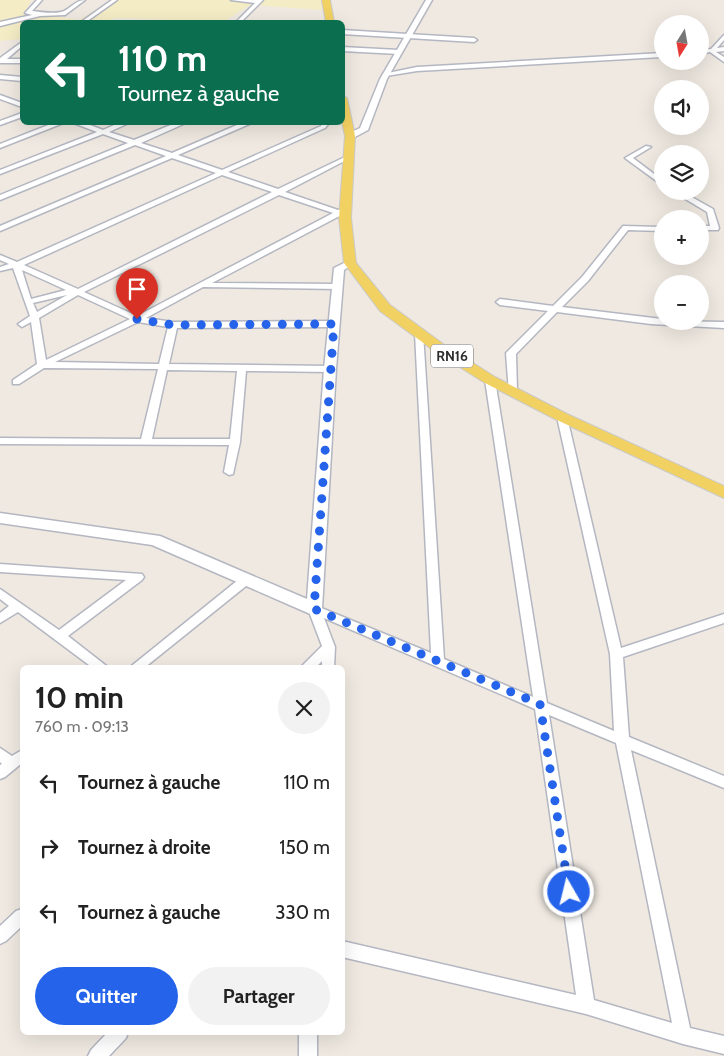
<!DOCTYPE html>
<html lang="fr">
<head>
<meta charset="utf-8">
<style>
	:root { --surface:#fff; --page:#f2f2f2; --text:#222; --muted:#767676; --accent:#2563eb }
	body { margin:0; font-family:Cabin,sans-serif; background:var(--page); color:var(--text); height:100vh; display:flex; flex-direction:column; font-size:19px; white-space:nowrap }
	* { box-sizing:border-box; margin:0 }
	p { font-size:16px; color:var(--muted) }
	.icon { flex:none; width:28px; height:28px; fill:none; stroke:currentColor; stroke-width:2; stroke-linecap:round; stroke-linejoin:round }
	.map { position:relative; flex:1; overflow:hidden }
	.panel { position:absolute; left:20px; top:665px; width:325px; height:370px; display:flex; flex-direction:column; background:var(--surface); border-radius:8px; box-shadow:0 5px 20px #0002 }
	.panel>* { flex:none }
	.guide { position:absolute; left:20px; top:20px; width:325px; height:105px; border-radius:8px; box-shadow:0 5px 20px #0002; background:#0b6e4f; color:#fff; overflow:hidden }
	.needle { width:32px; rotate:191deg }
	.buttons { position:absolute; left:654px; top:15px; display:grid; gap:10px }
	.buttons a { display:grid; place-items:center; width:55px; height:55px; border-radius:50%; background:var(--surface); box-shadow:0 5px 20px #0002; font-size:25px }
	.pin { position:absolute; display:grid; place-items:center; width:42px; height:42px; color:#fff; margin:-51px -21px; border-radius:50% 50% 50% 0; rotate:-45deg; box-shadow:0 0 5px #0007 }
	.pin .icon { rotate:45deg }
	.me { position:absolute; width:55px; margin:-28px; rotate:352deg; stroke-linejoin:round; filter:drop-shadow(0 0 4px #0008) }
	.turn { display:flex; align-items:center; gap:18px; height:105px; padding:0 15px; font-size:22px }
	.turn .icon { width:65px; height:65px; stroke-width:2.5 }
	.turn b { display:block; font-size:35px; line-height:42px }
	.round { display:grid; place-items:center; flex:none; width:52px; height:52px; border-radius:26px; background:var(--page) }
	.summary { display:flex; align-items:center; justify-content:space-between; height:85px; padding:0 15px }
	h1 { font-size:30px; font-weight:700; line-height:38px }
	.cta { display:flex; gap:10px; margin-top:auto; padding:10px 15px }
	.cta a { flex:1; height:58px; border-radius:30px; background:var(--accent); color:#fff; font-size:20px; font-weight:700; line-height:58px; text-align:center }
	.cta a+a { background:var(--page); color:var(--text) }
	ul { padding:0; list-style:none }
	li { display:flex; align-items:center; gap:15px; height:65px; padding:0 15px }
	li div { flex:1 }
	li b { display:block; font-size:19px }
	li em { font-style:normal }
	.map>svg:first-child { display:block }
	.sand { fill:#f3ecc5 }
	.lines { fill:none; stroke-linecap:round; stroke-linejoin:round }
	.street-casing { stroke:#b4b7c1; stroke-width:3 }
	.secondary-casing { stroke:#b4b7c1; stroke-width:3 }
	.primary-casing { stroke:#c9c9c9; stroke-width:2 }
	.street { fill:#fff; fill-rule:evenodd }
	.secondary { fill:#fff; fill-rule:evenodd }
	.primary { fill:#f2d163; fill-rule:evenodd }
	.route { stroke:#2563eb; stroke-width:9; stroke-dasharray:0 16.2 }
	.labels { text-anchor:middle; dominant-baseline:central; stroke-width:5; stroke-linejoin:round; paint-order:stroke }
	.shield { fill:#fff; stroke:#6d6d6d; stroke-width:1 }
	.shield-label { font-size:14px; font-weight:bold; fill:#2e2e2e }
</style>
</head>
<body>
<div class="map">
<svg width="724" height="1056" viewBox="0 0 724 1056">
	<rect width="100%" height="100%" fill="#efe9e1"/>
	<path class="sand" d="M0 0H31L25 12 79 20 112 0H322V10L250 5 223 22 115 18 108 22H22V39L0 41Z"/>
	<g class="lines">
		<defs>
			<path id="street" d="M37 0H42L32 11C41 12 51 14 61 12 70 10 75 0 85 0L65 15 40 16 0 26V22L32 15 25 13Z
				M112 0H117L86 22H81Z
				M231 0H263L241 22H236L255 3Z
				M342 30 474 38 477 40 474 42 342 34Z
				M724 35V40L717 48 724 47V51L716 52 724 57V62L710 52 700 54V50L711 49Z
				M22 42V46L7 59H22V63H0V58Z
				M342 47 399 50 402 52 399 54 342 51Z
				M662 53V57L417 71 386 76 383 74 417 67Z
				M0 75 22 77V81L0 79Z
				M0 95 22 103V107L0 99Z
				M22 113V117L0 125V121Z
				M56 122H66L0 148V144Z
				M71 122H82L103 130 121 122H131L109 132 134 140 178 122H188L141 143 172 153 244 122H254L178 155 222 170 321 126 323 122H330L325 128 228 172 278 189 347 156 352 157 285 192 338 210 349 207V211L212 283 337 284 340 285V289L203 287 146 318 173 322 334 321 338 324 334 327 177 328 169 364 330 366 335 369 330 372 246 371 240 442 233 474 229 475 224 472 229 445 0 444V438L141 439 158 369 44 368 19 384H13V380L37 364 31 322 22 327 18 324 30 316 13 268 0 271V267L9 264 0 260V255L17 262 216 173 172 158 0 231V226L166 156 135 145 0 200V195L128 143 103 134 0 174V170L97 132ZM222 175 272 192 78 289 24 265ZM279 195 333 213 137 316 84 292ZM22 270 66 290 31 299ZM67 295 37 312 33 303ZM78 295 130 319 46 360 39 318ZM138 322 168 327 159 364 55 362ZM167 370 237 371 230 439H152Z
				M646 146 651 147 633 158 662 180V185L625 158Z
				M672 191H681L713 209 719 228 718 230H700V226H710L707 212Z
				M623 226 662 227V231L628 230 588 281 562 307 662 319V321L724 322V328L651 324 557 312 516 354 517 391 512 394 509 393 506 353 548 311 500 305 496 302 500 299 553 306 582 277Z
				M419 330 423 333 444 659 533 697 485 380 490 377 495 380 547 703 614 731 610 654 557 417 558 415 562 414 567 417 621 648 724 614V623L623 657 629 737 724 776V788L631 750 690 1028 724 1036V1054L683 1044 586 1014 342 957V941L576 995 535 709 324 618 335 647 334 668H322V661L315 668H300L322 646 308 609 310 606 314 605 431 653 415 333ZM549 715 616 743 672 1023 594 1000Z
				M0 564 142 574 144 577 142 580 68 636 109 668H93L18 612 0 623V613L9 606 0 599V589L59 630 126 580 0 572Z
				M247 575 251 576 253 579 251 582 144 668H129L243 576Z
				M0 748 12 756 22 750V763L5 777 0 779V765L2 764 0 762Z
				M22 909V926L6 941 0 944V926L16 911Z
				M108 1032H128L126 1038 109 1056H88L91 1050Z
				M299 1032H317V1056H299Z"/>
			<path id="secondary" d="M426 0H432L387 79 368 130 353 138H347V134L360 128 380 79Z
				M350 260 355 263 344 270 336 369 322 609 320 613 314 615 308 613 152 545 0 523V513L160 536 307 599 324 369 334 268Z"/>
			<path id="primary" d="M322 0H330L334 22H326Z
				M342 95 347 98 355 136 351 218 356 263 390 305 443 344 495 377 567 414 724 486V498L557 420 485 383 433 350 380 311 344 263 339 218 345 136 342 122Z"/>
		</defs>
		<use href="#street" class="street-casing"/>
		<use href="#secondary" class="secondary-casing"/>
		<use href="#primary" class="primary-casing"/>
		<use href="#street" class="street"/>
		<use href="#secondary" class="secondary"/>
		<use href="#primary" class="primary"/>
	</g>
	<g class="lines">
		<path class="route" d="M137 319 173 325 334 324 314 609 540 704 569 892"/>
	</g>
	<g class="labels">
		<rect class="shield" x="431" y="344.5" width="42" height="23" rx="4"/>
		<g class="shield-label">
			<text x="452" y="356">RN16</text>
		</g>
	</g>
</svg>
<div class="buttons">
<a><svg class="needle" viewBox="-14 -14 28 28"><path d="M0-13l5 13h-10z" fill="#e53935"/><path d="M0 13l5-13h-10z" fill="#767676"/></svg></a>
<a><svg class="icon" aria-label="sound" viewBox="0 0 24 24"><path d="M4 9h4l5-4v14l-5-4H4zM17 9q2 3 0 6"/></svg></a>
<a><svg class="icon" aria-label="layers" viewBox="0 0 24 24"><path d="M12 4l9 5-9 5-9-5zM3 14l9 5 9-5"/></svg></a>
<a>+</a>
<a>−</a>
</div>
<div class="pin" style="left:137px;top:319px;background:#d93025"><svg class="icon" aria-label="arrive" viewBox="0 0 24 24"><path d="M6 21V4h12l-3 4 3 4H6"/></svg></div>
<svg class="me" style="left:569px;top:892px" viewBox="-20 -20 40 40"><circle r="17" fill="#2563eb" stroke="#fff" stroke-width="3"/><path d="M0-11L8 9 0 5-8 9z" fill="#fff"/></svg>
<div class="guide">
<div class="turn"><svg class="icon" aria-label="left" viewBox="0 0 24 24"><path d="M17 20v-9H6M10 6l-5 5 5 5"/></svg><div><b>110 m</b>Tournez à gauche</div></div>
</div>
<section class="panel">
<div class="summary"><div><h1>10 min</h1><p>760 m · 09:13</p></div><a class="round"><svg class="icon" aria-label="close" viewBox="0 0 24 24"><path d="M6 6l12 12M18 6L6 18"/></svg></a></div>
<ul>
<li><svg class="icon" aria-label="left" viewBox="0 0 24 24"><path d="M17 20v-9H6M10 6l-5 5 5 5"/></svg><div><b>Tournez à gauche</b></div><em>110 m</em></li>
<li><svg class="icon" aria-label="right" viewBox="0 0 24 24"><path d="M7 20v-9h11M14 6l5 5-5 5"/></svg><div><b>Tournez à droite</b></div><em>150 m</em></li>
<li><svg class="icon" aria-label="left" viewBox="0 0 24 24"><path d="M17 20v-9H6M10 6l-5 5 5 5"/></svg><div><b>Tournez à gauche</b></div><em>330 m</em></li>
</ul>
<div class="cta"><a>Quitter</a><a>Partager</a></div>
</section>
</div>
</body>
</html>
